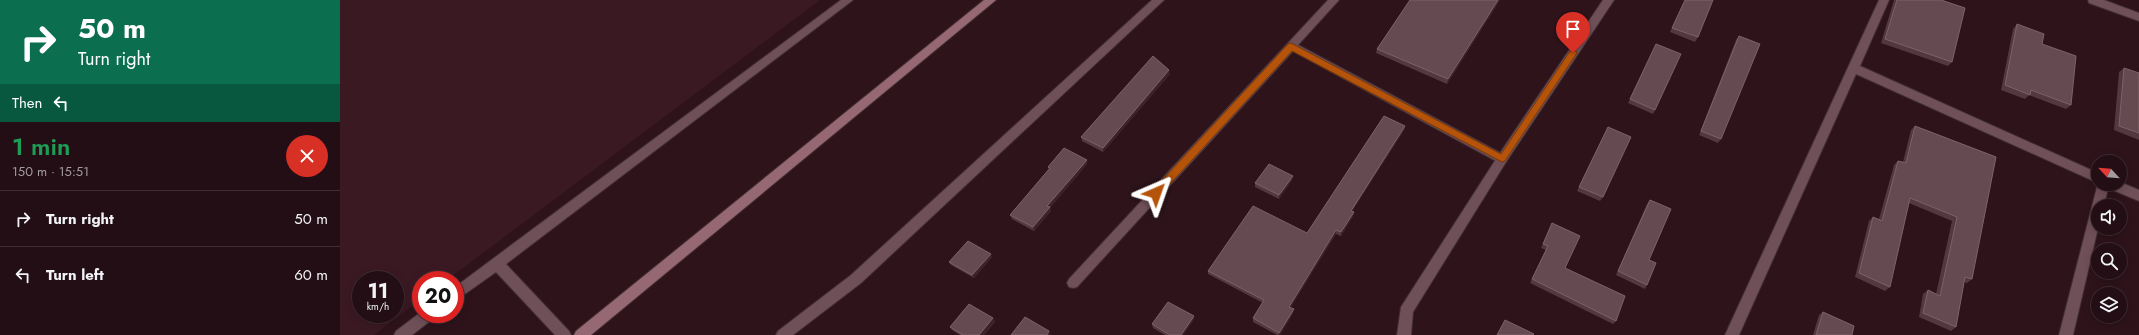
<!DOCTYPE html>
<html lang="en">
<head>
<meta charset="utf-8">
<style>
	:root { --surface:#220e14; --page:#2e1c22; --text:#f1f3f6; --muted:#a29ca0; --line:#3f2e34 }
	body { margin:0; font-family:Jost,sans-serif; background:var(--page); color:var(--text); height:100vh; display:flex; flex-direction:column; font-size:15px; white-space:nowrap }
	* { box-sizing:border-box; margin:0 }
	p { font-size:13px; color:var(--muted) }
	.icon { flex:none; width:22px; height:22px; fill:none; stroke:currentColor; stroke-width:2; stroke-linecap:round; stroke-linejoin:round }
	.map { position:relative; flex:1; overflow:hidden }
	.side { display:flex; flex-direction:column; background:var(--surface); width:340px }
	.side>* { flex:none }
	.banner { background:#0b6e4f; color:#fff; overflow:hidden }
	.needle { width:26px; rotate:296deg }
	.tools { position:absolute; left:1751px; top:155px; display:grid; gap:8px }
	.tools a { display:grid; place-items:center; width:36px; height:36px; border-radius:50%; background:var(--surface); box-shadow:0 2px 10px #0003,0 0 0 1px var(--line); font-size:20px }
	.speed { position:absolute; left:12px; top:271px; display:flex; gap:8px; font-size:20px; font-weight:700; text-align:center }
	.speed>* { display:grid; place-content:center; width:52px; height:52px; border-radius:50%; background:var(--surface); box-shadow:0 2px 10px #0003,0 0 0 1px var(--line); line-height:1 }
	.speed small { font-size:10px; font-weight:400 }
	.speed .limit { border:6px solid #d22; background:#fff; color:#111 }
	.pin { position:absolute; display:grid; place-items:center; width:34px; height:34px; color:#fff; margin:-41px -17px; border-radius:50% 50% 50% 0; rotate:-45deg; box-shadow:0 0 4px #0007 }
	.pin .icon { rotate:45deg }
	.me { position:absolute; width:44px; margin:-22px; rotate:43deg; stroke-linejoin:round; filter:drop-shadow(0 0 3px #0008) }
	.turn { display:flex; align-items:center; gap:14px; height:84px; padding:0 12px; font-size:18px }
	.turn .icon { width:52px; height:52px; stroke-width:2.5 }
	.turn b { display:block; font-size:28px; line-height:34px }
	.then { display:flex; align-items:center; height:38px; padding:0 12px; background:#0003; gap:8px; font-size:15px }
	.round { display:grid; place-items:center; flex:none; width:42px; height:42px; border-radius:21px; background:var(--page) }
	.overview { display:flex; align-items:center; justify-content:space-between; height:68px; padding:0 12px }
	h1 { font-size:24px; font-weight:600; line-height:30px; color:#1e9e55 }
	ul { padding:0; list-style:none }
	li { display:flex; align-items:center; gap:12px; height:56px; padding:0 12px; border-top:1px solid var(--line) }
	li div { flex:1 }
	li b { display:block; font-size:15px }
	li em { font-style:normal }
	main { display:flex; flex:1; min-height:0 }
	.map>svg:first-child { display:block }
	.built { fill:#3b1923; fill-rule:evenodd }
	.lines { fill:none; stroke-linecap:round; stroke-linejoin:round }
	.lane-casing { stroke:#422e33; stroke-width:2 }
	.street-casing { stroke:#422e33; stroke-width:2 }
	.secondary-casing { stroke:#422e33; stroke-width:2 }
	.lane { fill:#705058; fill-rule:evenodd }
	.street { fill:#705058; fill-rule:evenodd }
	.secondary { fill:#956873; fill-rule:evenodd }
	.wall { fill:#543840 }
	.shaded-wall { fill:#3e2129 }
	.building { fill:#664a51; stroke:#7c6269 }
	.route { fill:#b45309; stroke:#753606 }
</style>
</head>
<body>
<main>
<section class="side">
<div class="banner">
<div class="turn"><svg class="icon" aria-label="right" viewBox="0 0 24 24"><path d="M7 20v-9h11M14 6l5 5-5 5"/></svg><div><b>50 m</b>Turn right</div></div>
<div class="then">Then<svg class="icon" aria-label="left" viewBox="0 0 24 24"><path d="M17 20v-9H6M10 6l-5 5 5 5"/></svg></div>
</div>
<div class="overview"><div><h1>1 min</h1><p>150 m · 15:51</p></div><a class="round" style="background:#d93025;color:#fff"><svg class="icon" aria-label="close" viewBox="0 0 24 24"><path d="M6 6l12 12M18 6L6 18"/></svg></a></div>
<ul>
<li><svg class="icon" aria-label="right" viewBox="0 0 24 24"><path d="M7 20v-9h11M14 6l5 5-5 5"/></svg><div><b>Turn right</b></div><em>50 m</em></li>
<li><svg class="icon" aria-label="left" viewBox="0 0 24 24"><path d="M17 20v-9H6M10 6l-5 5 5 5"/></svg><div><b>Turn left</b></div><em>60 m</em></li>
</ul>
</section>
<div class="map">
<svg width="1799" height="335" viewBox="0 0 1799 335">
	<rect width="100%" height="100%" fill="#2e131b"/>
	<path class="built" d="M0 0H480L107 280H81V299L34 335H0ZM21 280H55V314H21Z"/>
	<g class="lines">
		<defs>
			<path id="lane" d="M988 0H999L958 45 1166 156 1167 159 1166 162H1158L953 51 737 287 733 288 729 287 727 283 729 279Z"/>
			<path id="street" d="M501 0H513L166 264 229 331 231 335H215L156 272 115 301V287Z
				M812 0H824L521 283 453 335H436L438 331 511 275Z
				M1263 0H1274L1166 162 1073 312 1071 335H1057L1061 307 1158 156Z
				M1539 0H1549L1520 66 1758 173V184H1780V182L1799 190V201L1768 188 1764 206H1758V228L1733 335H1719L1758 183 1516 74 1399 335H1385Z
				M1748 0H1764L1799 13V21L1749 3Z
				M81 312V314H96L94 318 72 335H54L56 331Z"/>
			<path id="secondary" d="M644 0H656L251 335H234L236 331Z"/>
		</defs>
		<use href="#lane" class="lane-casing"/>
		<use href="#street" class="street-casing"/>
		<use href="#secondary" class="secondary-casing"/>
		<use href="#lane" class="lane"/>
		<use href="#street" class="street"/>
		<use href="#secondary" class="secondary"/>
	</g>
	<path class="wall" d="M1070 0H1160L1107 84 1036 53 1037 49Z
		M1345 0 1358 37 1355 42 1330 32Z
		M1554 0H1601L1612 62 1608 66 1541 43Z
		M1677 24 1702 44 1731 105 1726 109 1689 95 1685 99 1661 90 1673 29Z
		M1399 36 1381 139 1378 143 1359 135 1396 40Z
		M1316 44 1315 110 1313 114 1288 103Z
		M1784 68 1799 73V140L1774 130 1779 72Z
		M830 74 763 152 742 141 741 137Z
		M1065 126 1064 130 1012 211 1014 212 1013 216 1001 236 996 234 950 308 953 313 940 335H937L913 322V318L923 303 868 274V271L967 233Z
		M1575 126 1656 157 1632 279 1627 283 1624 282 1616 327 1611 331 1579 317 1583 294 1588 290 1596 294 1612 221 1569 203 1550 287 1545 291 1515 277 1529 221 1533 217 1539 219 1554 165 1558 161 1563 162 1571 130Z
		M1268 127 1263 197 1260 201 1237 191Z
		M747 160V164L710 208 711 211 694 231 672 219 670 215 709 169 708 167Z
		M952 180 939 199 915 187V183Z
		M1310 200 1309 260 1307 285 1305 289 1276 275 1307 204Z
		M1212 223 1225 268 1276 321 1273 324 1190 283 1206 250 1201 248Z
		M652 257 634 278 611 265 609 262Z
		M1483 312 1512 335H1473L1479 315Z
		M854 316V319L843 335H825L813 328 812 324Z
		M653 318 655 322 644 335H620L612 330 610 327Z"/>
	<path class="shaded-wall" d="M1158 0H1160L1107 84 1108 79Z
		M829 70 830 74 763 152V148Z
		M1065 126 1064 130 1010 214 1011 211Z
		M747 160V164L710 208 711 211 694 231 693 227 707 206Z
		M953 176 952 180 939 199V195Z
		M1014 212 1013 216 1001 236V232Z
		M996 230V234L949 310V307Z
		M651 254 652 257 634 278 632 275Z
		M954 309 953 313 940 335H939V333Z
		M854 316V319L843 335H841Z
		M653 318 655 322 644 335H639Z
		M709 331 711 335H707Z"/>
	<path class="building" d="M1070 0H1158L1108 79 1037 49Z
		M1345 0H1373L1358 37 1332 28Z
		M1557 0H1601L1625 8 1612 62 1545 39Z
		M1677 24 1704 34 1702 44 1736 56 1731 105 1691 90 1690 95 1665 85Z
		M1399 36 1420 44 1381 139 1361 131Z
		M1316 44 1341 54 1315 110 1290 99Z
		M813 56 829 70 763 148 741 137Z
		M1784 68 1799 73V133L1779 126Z
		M1044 116 1065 126 1011 211 1014 212 1001 232 996 230 949 307 954 309 939 333 913 318 924 300 868 271 913 206 967 233Z
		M1575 126 1656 157 1632 279 1625 277 1616 327 1583 313 1588 290 1600 296 1617 217 1570 198 1550 287 1519 273 1533 217 1542 221 1558 161 1566 163Z
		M1268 127 1291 137 1263 197 1239 187Z
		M724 148 747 160 707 206 710 207 693 227 670 215 710 168 708 167Z
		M929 164 953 176 939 195 915 183Z
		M1310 200 1331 209 1309 260 1316 263 1307 285 1278 271Z
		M1212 223 1240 236 1225 268 1285 296 1276 321 1192 279 1208 246 1203 244Z
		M628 241 651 254 632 275 609 262Z
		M828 302 854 316 841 335H830L812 324Z
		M629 304 653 318 639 335H623L610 327Z
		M1483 312 1514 326 1512 335H1476Z
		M685 317 709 331 707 335H671Z
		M1165 320 1194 334 1193 335H1157Z"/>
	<path class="route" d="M951 43 1161 154 1230 51H1236L1237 53 1165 161 1162 162 952 51 819 196H813V190L948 44Z"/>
</svg>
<div class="tools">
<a><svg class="needle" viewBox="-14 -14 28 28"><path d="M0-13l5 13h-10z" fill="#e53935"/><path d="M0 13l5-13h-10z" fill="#a29ca0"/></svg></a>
<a><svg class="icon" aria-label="sound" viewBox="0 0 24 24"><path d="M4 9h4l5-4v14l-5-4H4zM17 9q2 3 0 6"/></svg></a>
<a><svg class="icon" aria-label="search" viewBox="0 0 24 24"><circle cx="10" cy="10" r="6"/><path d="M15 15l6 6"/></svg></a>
<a><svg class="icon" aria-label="layers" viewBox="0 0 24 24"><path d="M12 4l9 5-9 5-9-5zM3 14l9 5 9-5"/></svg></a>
</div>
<div class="speed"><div>11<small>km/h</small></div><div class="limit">20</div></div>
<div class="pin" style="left:1233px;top:53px;background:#d93025"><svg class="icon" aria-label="arrive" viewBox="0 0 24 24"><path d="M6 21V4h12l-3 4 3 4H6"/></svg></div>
<svg class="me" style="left:816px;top:193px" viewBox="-20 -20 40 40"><path d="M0-17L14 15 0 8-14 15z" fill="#b45309" stroke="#fff" stroke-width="4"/></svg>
</div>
</main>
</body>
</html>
